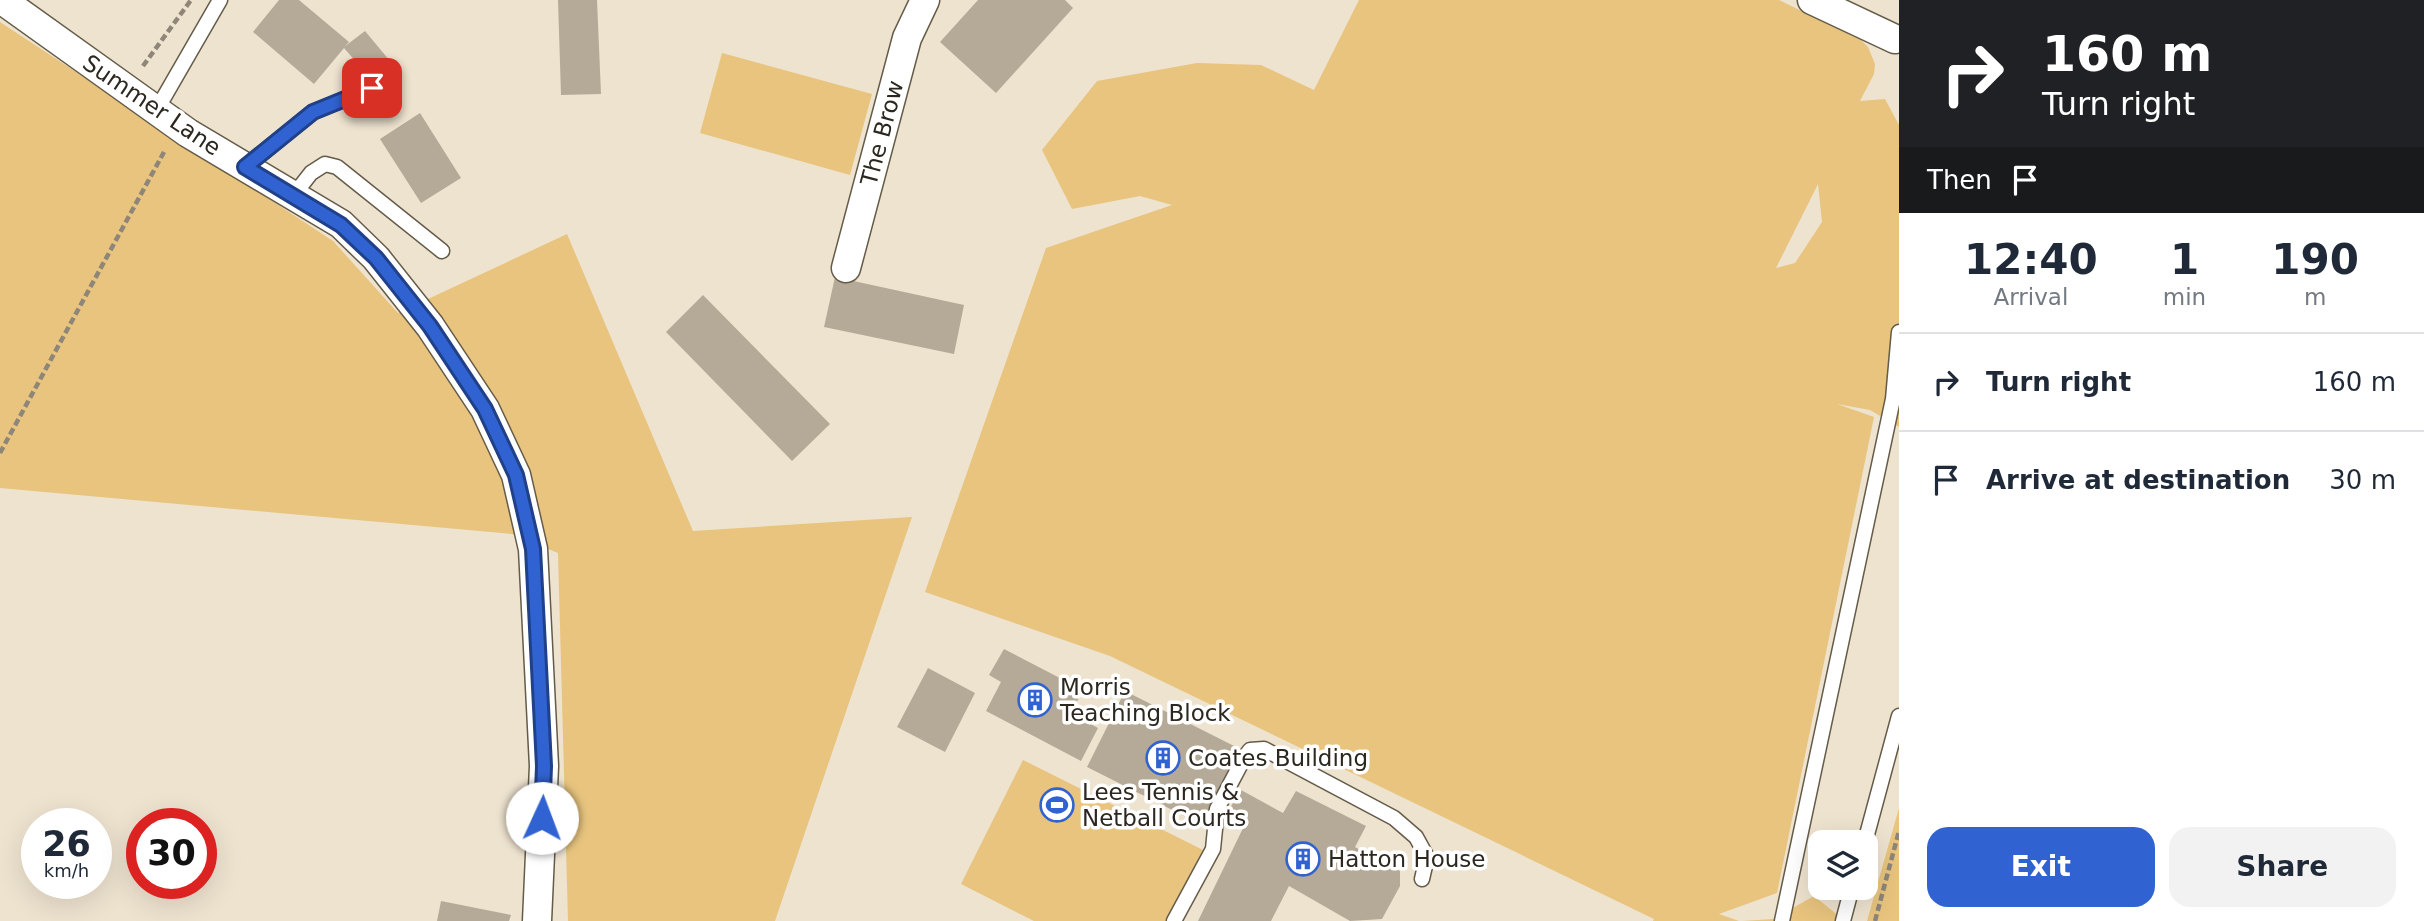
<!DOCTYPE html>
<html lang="en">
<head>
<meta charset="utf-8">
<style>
	:root { --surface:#fff; --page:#f2f2f3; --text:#1f2937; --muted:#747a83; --line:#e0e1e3; --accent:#3162d1 }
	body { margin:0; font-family:"DejaVu Sans",sans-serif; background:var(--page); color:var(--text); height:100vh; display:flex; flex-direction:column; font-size:26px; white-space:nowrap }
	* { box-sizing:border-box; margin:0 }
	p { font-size:23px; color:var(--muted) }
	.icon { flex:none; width:38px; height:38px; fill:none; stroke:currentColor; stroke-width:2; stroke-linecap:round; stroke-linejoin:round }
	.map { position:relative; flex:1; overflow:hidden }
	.side { display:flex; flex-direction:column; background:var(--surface); width:525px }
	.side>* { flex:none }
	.guide { background:#202124; color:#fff; overflow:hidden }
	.tools { position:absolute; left:1808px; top:830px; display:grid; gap:14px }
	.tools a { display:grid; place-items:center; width:70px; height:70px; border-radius:14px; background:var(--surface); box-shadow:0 7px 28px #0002; font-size:35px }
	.speed { position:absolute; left:21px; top:808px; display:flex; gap:14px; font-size:35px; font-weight:700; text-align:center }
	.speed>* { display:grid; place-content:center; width:91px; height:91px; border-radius:50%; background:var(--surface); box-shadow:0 7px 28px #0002; line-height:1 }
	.speed small { font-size:18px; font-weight:400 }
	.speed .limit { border:10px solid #d22; background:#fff; color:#111 }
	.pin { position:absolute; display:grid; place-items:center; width:60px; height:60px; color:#fff; margin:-30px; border-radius:14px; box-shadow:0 4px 10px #0006 }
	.me { position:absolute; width:77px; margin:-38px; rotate:2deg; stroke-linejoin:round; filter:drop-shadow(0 0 5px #0008) }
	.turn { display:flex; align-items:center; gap:24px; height:147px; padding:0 28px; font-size:32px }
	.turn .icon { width:91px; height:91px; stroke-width:2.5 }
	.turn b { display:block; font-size:49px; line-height:60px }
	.then { display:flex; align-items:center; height:66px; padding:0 28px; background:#0003; gap:14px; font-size:26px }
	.eta { display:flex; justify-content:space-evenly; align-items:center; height:119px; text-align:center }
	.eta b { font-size:42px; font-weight:700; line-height:49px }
	.cta { display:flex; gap:14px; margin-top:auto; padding:14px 28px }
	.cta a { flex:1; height:80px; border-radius:21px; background:var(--accent); color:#fff; font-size:28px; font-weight:700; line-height:80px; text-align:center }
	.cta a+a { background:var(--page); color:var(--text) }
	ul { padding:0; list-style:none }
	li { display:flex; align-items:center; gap:21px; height:98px; padding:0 28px; border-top:2px solid var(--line) }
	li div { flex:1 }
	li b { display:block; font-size:26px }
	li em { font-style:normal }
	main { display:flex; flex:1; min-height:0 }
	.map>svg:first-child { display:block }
	.green { fill:#e8c47e; fill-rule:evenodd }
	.building { fill:#b4aa97 }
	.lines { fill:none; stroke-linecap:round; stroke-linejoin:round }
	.lane-casing { stroke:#645b49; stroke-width:17 }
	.street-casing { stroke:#645b49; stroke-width:31 }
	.path { stroke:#8e8678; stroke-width:4.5; stroke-dasharray:7 3.5; stroke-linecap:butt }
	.lane { stroke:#fff; stroke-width:14 }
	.street { stroke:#fff; stroke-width:28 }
	.route-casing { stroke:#204088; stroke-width:18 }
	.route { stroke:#3162d1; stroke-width:12 }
	.labels { text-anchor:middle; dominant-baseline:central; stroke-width:7; stroke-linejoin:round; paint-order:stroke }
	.street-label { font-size:23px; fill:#2c2820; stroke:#fff }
	.poi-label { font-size:23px; fill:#2c2820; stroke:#fff; text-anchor:start }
</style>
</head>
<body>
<main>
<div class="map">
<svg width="1899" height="921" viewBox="0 0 1899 921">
	<rect width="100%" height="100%" fill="#eee3cf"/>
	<path class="green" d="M1359 0H1779L1861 40 1868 47 1875 64 1874 74 1860 101 1885 99 1899 125V427L1870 410 1837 404 1874 417 1777 893 1719 914 1739 921H1653L1654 919 1110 656 925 592 1046 248 1172 205 1140 196 1072 209 1042 150 1097 81 1197 63 1261 65 1314 90ZM1818 184 1822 222 1795 263 1776 268Z
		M0 22 333 241 398 313 567 234 693 531 912 517 775 921H568L558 553 512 534 0 488Z
		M722 53 872 94 850 175 700 133Z
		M1023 760 1203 850 1167 921H1034L961 884Z
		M1899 808V921H1867Z
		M1814 896 1845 921H1742L1773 919Z"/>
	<path class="building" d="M279 0H299L349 42 344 47 365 31 390 61 370 78 344 48 314 84 253 32Z
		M558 0H597L601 94 561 95Z
		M978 0H1065L1073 8 996 93 940 42Z
		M420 113 461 178 421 203 380 139Z
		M835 277 964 305 954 354 824 327Z
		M703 295 830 424 792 461 666 332Z
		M1004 649 1083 690 1071 713 1098 728 1081 761 986 711 1001 682 989 675Z
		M928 668 975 693 945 752 897 727Z
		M1125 691 1240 749 1202 825 1087 767Z
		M1241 790 1283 813 1296 791 1366 826 1355 847 1400 871V886L1382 919 1350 921 1289 886 1271 921H1198L1246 822 1227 813Z
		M441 901 511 915 509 921H437Z"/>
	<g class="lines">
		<defs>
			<path id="lane" d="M156 111 220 0
				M245 167 313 112 372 88
				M293 196 311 173 325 164 337 167 442 251
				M1865 842 1899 716
				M1174 921 1213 849 1217 809 1244 758 1250 750 1264 749 1394 818 1416 837 1427 857 1422 879
				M1782 921 1893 399 1899 332
				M1843 921 1852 887"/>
			<path id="street" d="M2 0 188 133 341 224 376 258 430 326 485 409 516 475 533 549 544 766 537 921
				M1812 0 1895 39
				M846 268 907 38 925 0"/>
		</defs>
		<use href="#lane" class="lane-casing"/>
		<use href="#street" class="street-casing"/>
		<path class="path" d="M143 66 191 0
			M0 453 164 152
			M1875 921 1899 831"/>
		<use href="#lane" class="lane"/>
		<use href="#street" class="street"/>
	</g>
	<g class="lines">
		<defs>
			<path id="route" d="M372 88 313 112 245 167 341 225 376 258 430 326 485 409 516 475 533 549 544 766 542 818"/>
		</defs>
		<use href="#route" class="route-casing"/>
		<use href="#route" class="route"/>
	</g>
	<defs>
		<symbol id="building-ring" viewBox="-11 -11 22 22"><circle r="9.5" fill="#fff" stroke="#3162d1" stroke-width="1.5"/><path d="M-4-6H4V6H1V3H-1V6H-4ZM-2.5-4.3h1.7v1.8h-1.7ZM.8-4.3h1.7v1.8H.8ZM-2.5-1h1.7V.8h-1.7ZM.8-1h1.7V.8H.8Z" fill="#3162d1"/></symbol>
		<symbol id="stadium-ring" viewBox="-11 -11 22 22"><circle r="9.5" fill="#fff" stroke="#3162d1" stroke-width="1.5"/><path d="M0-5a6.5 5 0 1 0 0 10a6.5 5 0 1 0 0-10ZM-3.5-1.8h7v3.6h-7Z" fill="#3162d1"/></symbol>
	</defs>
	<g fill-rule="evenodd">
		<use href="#building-ring" x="1016" y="681" width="38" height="38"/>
		<use href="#building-ring" x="1144" y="739" width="38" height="38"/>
		<use href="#stadium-ring" x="1038" y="786" width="38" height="38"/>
		<use href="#building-ring" x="1284" y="840" width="38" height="38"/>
	</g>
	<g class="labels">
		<g class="street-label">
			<text transform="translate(152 105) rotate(34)">Summer Lane</text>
			<text transform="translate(882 133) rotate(-75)">The Brow</text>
		</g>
		<g class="poi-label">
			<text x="1060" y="687">Morris<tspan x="1060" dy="26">Teaching Block</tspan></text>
			<text x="1188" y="758">Coates Building</text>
			<text x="1082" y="792">Lees Tennis &amp;<tspan x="1082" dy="26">Netball Courts</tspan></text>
			<text x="1328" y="859">Hatton House</text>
		</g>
	</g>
</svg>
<div class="tools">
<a><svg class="icon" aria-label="layers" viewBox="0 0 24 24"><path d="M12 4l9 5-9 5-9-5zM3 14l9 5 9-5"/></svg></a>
</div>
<div class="speed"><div>26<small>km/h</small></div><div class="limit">30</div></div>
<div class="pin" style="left:372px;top:88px;background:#d93025"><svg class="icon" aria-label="arrive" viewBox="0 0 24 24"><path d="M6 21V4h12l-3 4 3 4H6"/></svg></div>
<svg class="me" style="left:542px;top:818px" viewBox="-20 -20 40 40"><circle r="19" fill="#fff"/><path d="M0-13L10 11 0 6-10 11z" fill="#3162d1"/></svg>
</div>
<section class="side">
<div class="guide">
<div class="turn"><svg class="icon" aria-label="right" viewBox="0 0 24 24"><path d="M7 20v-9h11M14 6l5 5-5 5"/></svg><div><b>160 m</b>Turn right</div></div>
<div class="then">Then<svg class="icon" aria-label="arrive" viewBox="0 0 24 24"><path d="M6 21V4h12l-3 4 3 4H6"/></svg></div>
</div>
<div class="eta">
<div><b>12:40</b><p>Arrival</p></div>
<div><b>1</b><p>min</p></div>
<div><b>190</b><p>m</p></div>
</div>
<ul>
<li><svg class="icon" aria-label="right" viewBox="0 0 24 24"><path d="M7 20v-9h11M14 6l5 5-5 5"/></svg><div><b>Turn right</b></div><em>160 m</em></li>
<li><svg class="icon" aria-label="arrive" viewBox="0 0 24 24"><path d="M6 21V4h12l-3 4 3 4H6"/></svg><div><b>Arrive at destination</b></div><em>30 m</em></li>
</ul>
<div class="cta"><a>Exit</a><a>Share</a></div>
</section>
</main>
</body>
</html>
